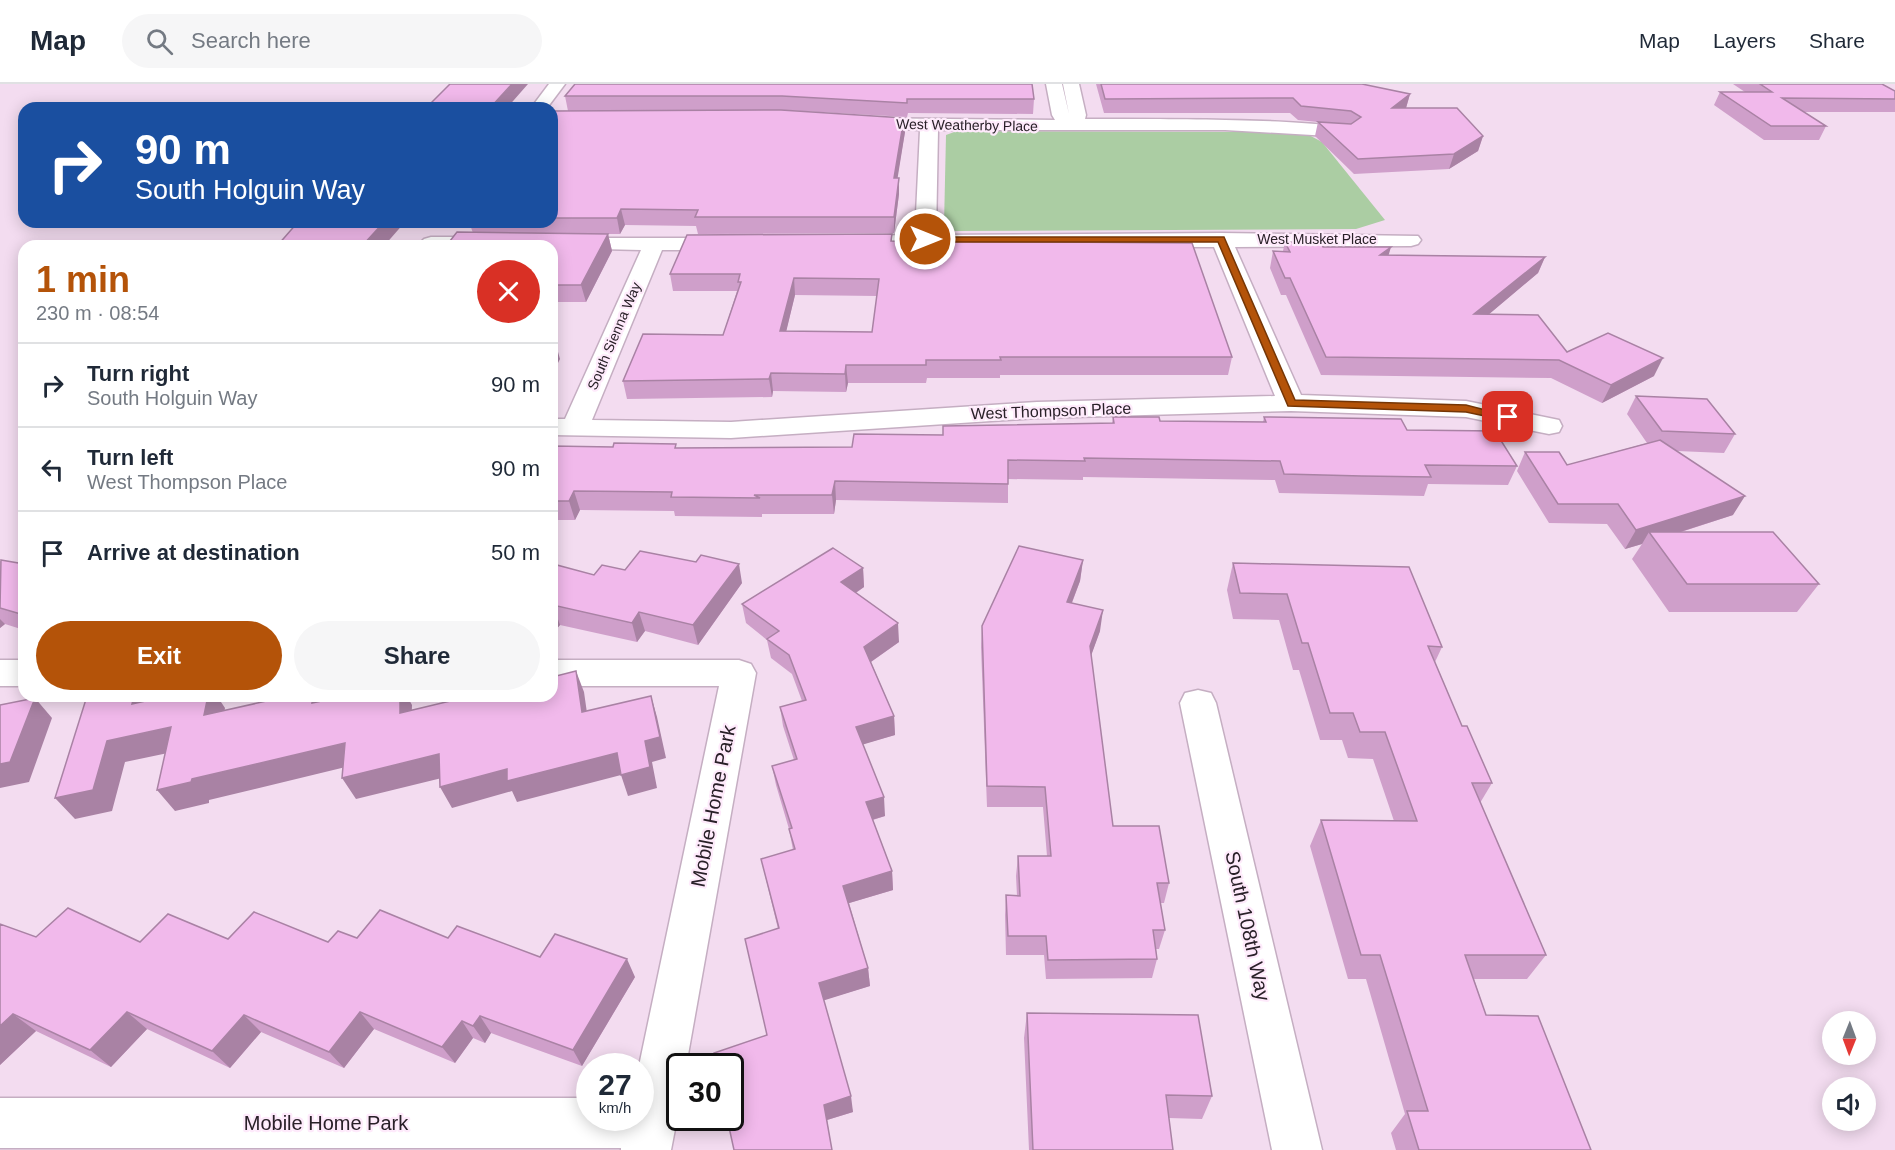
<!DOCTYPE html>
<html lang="en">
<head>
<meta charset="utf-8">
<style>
	:root { --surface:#fff; --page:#f6f6f7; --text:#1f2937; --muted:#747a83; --line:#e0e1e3; --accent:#b45309 }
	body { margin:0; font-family:Helvetica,sans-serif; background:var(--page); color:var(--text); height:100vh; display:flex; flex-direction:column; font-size:22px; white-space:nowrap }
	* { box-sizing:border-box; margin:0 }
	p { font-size:20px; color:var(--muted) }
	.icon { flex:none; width:33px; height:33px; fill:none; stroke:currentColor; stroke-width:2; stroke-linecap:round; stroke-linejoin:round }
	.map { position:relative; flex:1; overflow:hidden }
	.panel { position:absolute; left:18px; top:156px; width:540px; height:462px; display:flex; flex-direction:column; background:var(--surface); border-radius:18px; box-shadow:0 3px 15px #0003 }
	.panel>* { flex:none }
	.hud { position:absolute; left:18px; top:18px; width:540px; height:126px; border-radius:18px; box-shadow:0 3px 15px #0003; background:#1a4fa0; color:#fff; overflow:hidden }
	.needle { width:39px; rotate:181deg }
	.tools { position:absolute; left:1822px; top:927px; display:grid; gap:12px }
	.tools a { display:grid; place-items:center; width:54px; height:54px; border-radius:50%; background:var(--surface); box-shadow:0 3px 15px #0003; font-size:30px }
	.speed { position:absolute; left:576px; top:969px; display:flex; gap:12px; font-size:30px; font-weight:700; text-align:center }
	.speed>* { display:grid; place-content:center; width:78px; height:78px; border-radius:50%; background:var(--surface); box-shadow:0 3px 15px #0003; line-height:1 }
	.speed small { font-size:15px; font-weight:400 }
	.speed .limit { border:3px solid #111; border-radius:9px; background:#fff; color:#111 }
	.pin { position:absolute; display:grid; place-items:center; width:51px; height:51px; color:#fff; margin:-26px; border-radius:12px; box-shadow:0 3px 9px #0006 }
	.me { position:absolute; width:66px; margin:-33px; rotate:90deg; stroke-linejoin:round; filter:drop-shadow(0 0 4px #0008) }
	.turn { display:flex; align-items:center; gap:21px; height:126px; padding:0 18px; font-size:27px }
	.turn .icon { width:78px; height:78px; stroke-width:2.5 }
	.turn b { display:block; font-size:42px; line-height:51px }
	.round { display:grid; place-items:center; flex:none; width:63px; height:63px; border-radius:32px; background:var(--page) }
	.summary { display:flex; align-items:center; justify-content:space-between; height:102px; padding:0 18px }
	h1 { font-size:36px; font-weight:600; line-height:45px; color:var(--accent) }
	.cta { display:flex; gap:12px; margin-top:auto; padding:12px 18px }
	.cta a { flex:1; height:69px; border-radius:36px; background:var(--accent); color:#fff; font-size:24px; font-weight:600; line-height:69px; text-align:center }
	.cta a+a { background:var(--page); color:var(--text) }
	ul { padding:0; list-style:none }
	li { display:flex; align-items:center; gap:18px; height:84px; padding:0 18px; border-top:2px solid var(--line) }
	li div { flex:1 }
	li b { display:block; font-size:22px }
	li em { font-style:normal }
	header { display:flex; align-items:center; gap:36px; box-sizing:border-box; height:84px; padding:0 30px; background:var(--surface); border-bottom:2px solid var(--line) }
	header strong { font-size:28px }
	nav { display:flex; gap:33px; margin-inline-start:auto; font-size:21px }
	.search { width:420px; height:54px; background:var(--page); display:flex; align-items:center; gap:15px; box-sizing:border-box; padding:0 21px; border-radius:33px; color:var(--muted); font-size:22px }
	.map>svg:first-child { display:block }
	.green { fill:#abcda3 }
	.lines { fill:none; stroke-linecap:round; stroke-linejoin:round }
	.minor-casing { stroke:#c5aec2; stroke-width:3 }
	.minor { fill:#fff; fill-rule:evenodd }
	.wall { fill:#cf9fca; fill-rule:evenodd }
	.shaded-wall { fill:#a982a4 }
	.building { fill:#f1b9eb; stroke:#a982a4; stroke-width:1.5; fill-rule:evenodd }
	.route { fill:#b45309; stroke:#753606; stroke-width:1.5 }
	.labels { text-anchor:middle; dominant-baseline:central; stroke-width:4.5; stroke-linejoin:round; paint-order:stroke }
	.far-street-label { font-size:14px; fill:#292028; stroke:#feeafb }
	.street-label { font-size:16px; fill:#292028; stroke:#feeafb }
	.near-street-label { font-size:20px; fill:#292028; stroke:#feeafb }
</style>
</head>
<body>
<header>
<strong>Map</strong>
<div class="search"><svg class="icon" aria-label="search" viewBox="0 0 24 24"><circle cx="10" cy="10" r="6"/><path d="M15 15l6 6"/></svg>Search here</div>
<nav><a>Map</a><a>Layers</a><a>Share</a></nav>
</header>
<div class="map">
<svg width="1895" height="1066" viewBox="0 0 1895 1066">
	<rect width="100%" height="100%" fill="#f3dcf0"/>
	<path class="green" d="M957 47 1291 48 1309 51 1322 58 1385 136 1356 145 955 147 944 141 946 51Z"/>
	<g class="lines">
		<defs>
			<path id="minor" d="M549 0H565L547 24H531Z
				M1046 0H1062L1069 30 1063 0H1079L1086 31 1085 35C1117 35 1344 33 1355 48L1346 53 1225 46H938L936 151 1221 149 1418 152 1421 156 1418 160 1411 162 1235 163 1301 311 1466 317 1559 336 1562 342 1559 348 1549 350 1466 333 1291 327 1037 334 731 354 552 351V335H565L641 166 558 164 554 160 558 156 565 154H729L736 156 740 160 736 164 729 166H662L592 336 731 338 1037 318 1275 312 1214 163 840 162 837 158 840 154 847 152 915 151 920 46 859 43 850 38 853 34 1055 36 1052 31Z
				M431 153H492L499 155 503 159 500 162H423L420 159 424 155Z
				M0 576H24V602H0Z
				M552 576H739L751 580 756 589 686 982H680V1019L671 1066H621V1064H0V1014H590V1034H640L639 982 719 602H552Z
				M1198 606 1211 609 1216 619 1322 1066H1272L1180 619 1185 609Z"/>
		</defs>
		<use href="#minor" class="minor-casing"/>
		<use href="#minor" class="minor"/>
	</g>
	<path class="wall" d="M575 0 1034 15 1033 30 908 29 907 33 783 26 905 48 897 94 899 110 894 149 698 150 696 142 625 141 620 150H589H608L612 167 586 218H552V162L473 149 469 138H552V28L568 27 565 12Z
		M1096 0H1362L1410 10 1406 24 1483 52 1478 67 1449 85 1354 90 1315 52 1318 38 1298 36 1290 29H1104Z
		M1733 0H1882L1895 7V28H1804L1826 42 1819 56H1764L1714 21 1720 8H1745Z
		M892 150V157L1232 273 1228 291H1000V294H927L926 299H848L846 308 773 307 772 313 627 315 623 297 723 251 737 207H673L670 190ZM795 211 877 212 872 248 786 247Z
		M1285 158 1389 171 1545 173 1538 189 1489 230 1567 268 1654 292 1602 319 1551 294 1321 291 1286 211H1281L1270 184 1273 167H1283Z
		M1636 312 1735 350 1724 369 1677 367 1733 431 1681 448 1819 500 1797 528H1669L1632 475 1642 460 1625 465 1607 440 1549 439 1517 387 1525 368 1567 381 1647 359 1627 330Z
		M1113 333 1160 337 1263 338 1264 333 1407 346 1517 382 1508 401 1428 400 1424 412 1279 409 1275 396 1083 393V396L1008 395V419L836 416 834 430H762V433L675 432 674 427 580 426 575 436H552V362L677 364 852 363 943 351 1112 339Z
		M1083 476 1080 497 1072 519 1100 547 1091 571 1113 742 1169 799 1164 819H1160L1165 846 1159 865H1156L1157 875 1152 894 1046 895 1044 871H1006L1005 831 1006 811 1017 812 1016 792 1018 772H1047L1043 723H987L981 563 982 542Z
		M0 477 24 480V546L5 540 0 544Z
		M1233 479 1442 563 1435 578 1462 642 1492 699 1480 719 1546 871 1527 895H1474L1486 931 1591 1066H1396L1391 1049 1405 1030 1366 895H1348L1310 762 1321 736 1394 737 1373 675 1348 674 1342 656H1320L1299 586H1293L1279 536 1233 535 1227 506Z
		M552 482 594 491 625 486 742 499 698 561 645 547 637 558 560 541 552 550Z
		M863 484 864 503 856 509 899 558 871 578 894 632 895 651 863 660 885 732 873 736 892 787 893 806 849 819 868 884 870 902 823 916 853 1028 827 1036 767 951 778 845 761 775 793 766 789 745 776 701 772 682 794 676 783 642 780 623 802 617 792 590 771 574 767 556 746 539 742 520Z
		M36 853 140 858 228 855 328 858 357 854H448L635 893 582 982 491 949 485 959 473 954 455 979 374 945 344 984 261 948 230 984 147 945 111 983 36 947 0 981Z
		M1027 929 1212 1012 1202 1035 1169 1034 1173 1066H1029L1024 954Z"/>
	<path class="shaded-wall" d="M512 0H528L507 24H490Z
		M1410 10 1406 24H1392Z
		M904 34 905 48 895 110 894 94Z
		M1483 52 1478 67 1449 85 1454 70Z
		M899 94V110L894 149V133Z
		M621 125 625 141 620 150 617 134Z
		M384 138H405L384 162H362Z
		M608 150 612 167 586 218 581 201Z
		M1391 163 1386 180 1380 171Z
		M1545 173 1538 189 1468 248 1474 230Z
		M794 194 795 211 782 265 780 247Z
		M555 257 560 275 552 291V263Z
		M1663 274 1654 292 1602 319 1611 301Z
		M846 281 848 299 846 308 845 290Z
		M771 289 773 307 772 313 769 295Z
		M835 397 836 416 834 430 832 411Z
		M574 407 580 426 575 436 569 417Z
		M1745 412 1733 431 1655 456 1649 448 1642 460 1625 465 1636 446Z
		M1083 476 1080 497 1064 539 1067 518Z
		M739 480 742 499 698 561 693 541Z
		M863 484 864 503 842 518 841 498Z
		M553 521 560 541 552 550V523Z
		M1103 526 1100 547 1087 583 1090 562Z
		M639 528 645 547 637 558 632 539Z
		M0 535 5 540 0 544Z
		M898 539 899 558 865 582 864 563Z
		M576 587 584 608 590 650 582 628Z
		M134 612H146L154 622 132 620Z
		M208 612H217L225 624 220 652 204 631Z
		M313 612H317L327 628 312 619Z
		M400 612H407L412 621 411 651 400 629Z
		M651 612 657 633 666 674 652 678 657 704 628 712 621 691 517 718 512 707 452 724 440 703 507 685 645 657Z
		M35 614 52 634 29 698 0 704V680Z
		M894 632 895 651 858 662 856 643Z
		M171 643 187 665 125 678 112 727 75 735 55 714 107 657Z
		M345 659 358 680 209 716V719L175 727 157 706 192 695Z
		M439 670 450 692 356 715 342 694Z
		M884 713 885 732 868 737 866 718Z
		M892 787 893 806 846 820 843 802Z
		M627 875 635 893 582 982 573 966Z
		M868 884 870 902 822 917 819 899Z
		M127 928 147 945 111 983 90 966Z
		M360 928 374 945 344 984 329 968Z
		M13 930 36 947 0 981V942Z
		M244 931 261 948 230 984 212 967Z
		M480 932 491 949 485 959 473 942Z
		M462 937 473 954 455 979 442 963Z
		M851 1012 853 1028 827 1036 832 1066 824 1021Z"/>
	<path class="building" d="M450 0H512L490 24H426Z
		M575 0H1032L1034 15H907V19L782 12H565Z
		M1101 0H1362L1410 10 1392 24H1457L1483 52 1454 70 1358 75 1318 38 1351 40 1361 33 1351 27 1301 22 1293 14 1105 15Z
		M1760 0H1882L1895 7V15L1782 14 1826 42H1771L1720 8H1772Z
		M781 26 904 34 894 94H899L894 133H695L698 126 621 125 617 134H552V28L553 27Z
		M298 138H384L362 162H277Z
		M457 148 608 150 581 201H552V162H446Z
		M892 150 891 157 1192 159 1232 273H1000L1001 276H926V281H846L845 290 771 289 769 295 623 297 643 250 723 251 741 198H738L740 190H670L687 151ZM794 194 879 195 872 248 780 247Z
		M1285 158H1321L1323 163H1391L1380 171 1545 173 1474 230 1538 231 1567 268 1608 249 1663 274 1611 301 1559 276 1326 273 1290 194H1285L1273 167 1290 168Z
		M1636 312 1707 315 1735 350 1662 347Z
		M1113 333H1159L1160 337 1266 338 1264 333 1401 335 1407 346 1495 347 1517 382 1425 381 1431 393 1362 392 1284 390 1280 377 1084 374 1085 377 1008 376V400L835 397 832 411H754L760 414 671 413 672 408 574 407 569 417H552V362L613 363 614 359 676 360 675 364 852 363 854 350 943 351V342L1114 339Z
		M1660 356 1745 412 1636 446 1618 420H1558L1525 368H1559L1567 381Z
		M1649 448H1773L1819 500H1687Z
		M1019 462 1083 476 1067 518 1103 526 1090 562 1113 742H1159L1169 799H1157L1165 846H1153L1157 875 1048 876 1046 852H1008L1006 811 1020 812 1018 772H1051L1045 703 987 702 982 542Z
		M833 464 863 484 841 498 898 539 864 563 894 632 856 643 884 713 866 718 892 787 843 802 868 884 819 899 851 1012 824 1021 832 1066H734L727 1034H730V982H717L714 969 767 951 745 855 779 844 761 775 795 765 789 745 792 744 772 682 797 675 780 623 806 616 789 571 767 555 779 547 742 520Z
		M640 467 696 478 701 471 739 480 693 541 639 528 632 539 553 521 552 523V482L553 480 594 491 602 481 625 486Z
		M1 476 24 480V531L0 524Z
		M1233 479 1409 483 1442 563 1428 562 1462 642H1467L1492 699H1472L1546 871H1465L1486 931 1538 932 1591 1066H1419L1407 1027H1428L1380 871H1361L1321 736 1417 737 1385 648H1360L1353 629H1330L1308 559H1302L1287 510 1240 509Z
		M576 587 582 628 651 612 660 653 645 657 650 683 621 691 617 669 507 697V685L440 703 439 670 342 694 345 659 192 695 191 698 157 706 171 643 107 657 93 706 55 714 87 612H134L132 620 168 612H208L204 631 289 612H313L312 619 345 612H400V629L471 612H552V593Z
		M35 614 10 678 0 680V621Z
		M68 824 140 858 168 830 228 855 254 828 328 858 338 847 357 854 380 826 448 854 457 842 540 873 555 850 627 875 573 966 480 932 473 942 462 937 442 963 360 928 329 968 244 931 212 967 127 928 90 966 13 930 0 942V840L36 853Z
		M1027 929 1198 931 1212 1012 1166 1011 1173 1066H1033Z"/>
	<path class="route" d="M1224 153 1295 316 1466 321 1513 333 1508 337 1466 328 1288 322 1218 158H925L920 155 925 153Z"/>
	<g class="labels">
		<g class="far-street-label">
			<text transform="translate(967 41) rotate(1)">West Weatherby Place</text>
			<text x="1317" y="155">West Musket Place</text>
			<text transform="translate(614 252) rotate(-67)">South Sienna Way</text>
		</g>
		<g class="street-label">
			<text transform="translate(1051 327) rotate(-2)">West Thompson Place</text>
		</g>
		<g class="near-street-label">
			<text transform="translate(713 722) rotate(-79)">Mobile Home Park</text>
			<text transform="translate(1248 842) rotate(78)">South 108th Way</text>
			<text x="326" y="1039">Mobile Home Park</text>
		</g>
	</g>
</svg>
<div class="tools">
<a><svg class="needle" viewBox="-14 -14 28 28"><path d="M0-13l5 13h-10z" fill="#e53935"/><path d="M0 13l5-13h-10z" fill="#747a83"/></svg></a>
<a><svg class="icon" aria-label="sound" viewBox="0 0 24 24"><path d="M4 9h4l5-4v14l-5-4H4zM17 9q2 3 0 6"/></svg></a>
</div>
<div class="speed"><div>27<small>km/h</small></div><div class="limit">30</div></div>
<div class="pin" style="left:1508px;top:333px;background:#d93025"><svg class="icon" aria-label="arrive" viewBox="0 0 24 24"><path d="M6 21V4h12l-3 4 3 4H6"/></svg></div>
<svg class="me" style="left:925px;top:155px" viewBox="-20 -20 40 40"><circle r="17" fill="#b45309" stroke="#fff" stroke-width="3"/><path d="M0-11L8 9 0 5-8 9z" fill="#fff"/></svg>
<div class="hud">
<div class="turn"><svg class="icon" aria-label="right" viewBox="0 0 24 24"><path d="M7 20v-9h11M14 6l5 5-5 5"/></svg><div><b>90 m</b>South Holguin Way</div></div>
</div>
<section class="panel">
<div class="summary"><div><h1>1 min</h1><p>230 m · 08:54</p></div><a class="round" style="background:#d93025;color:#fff"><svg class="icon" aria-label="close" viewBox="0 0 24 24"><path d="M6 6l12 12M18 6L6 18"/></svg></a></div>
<ul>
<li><svg class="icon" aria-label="right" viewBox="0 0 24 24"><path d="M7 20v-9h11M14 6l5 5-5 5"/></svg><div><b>Turn right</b><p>South Holguin Way</p></div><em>90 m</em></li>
<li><svg class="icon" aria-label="left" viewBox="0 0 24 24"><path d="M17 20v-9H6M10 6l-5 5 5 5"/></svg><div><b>Turn left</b><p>West Thompson Place</p></div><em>90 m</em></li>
<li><svg class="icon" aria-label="arrive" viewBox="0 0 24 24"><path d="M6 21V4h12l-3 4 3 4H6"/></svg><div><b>Arrive at destination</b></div><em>50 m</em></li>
</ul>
<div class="cta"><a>Exit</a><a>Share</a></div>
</section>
</div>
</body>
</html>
